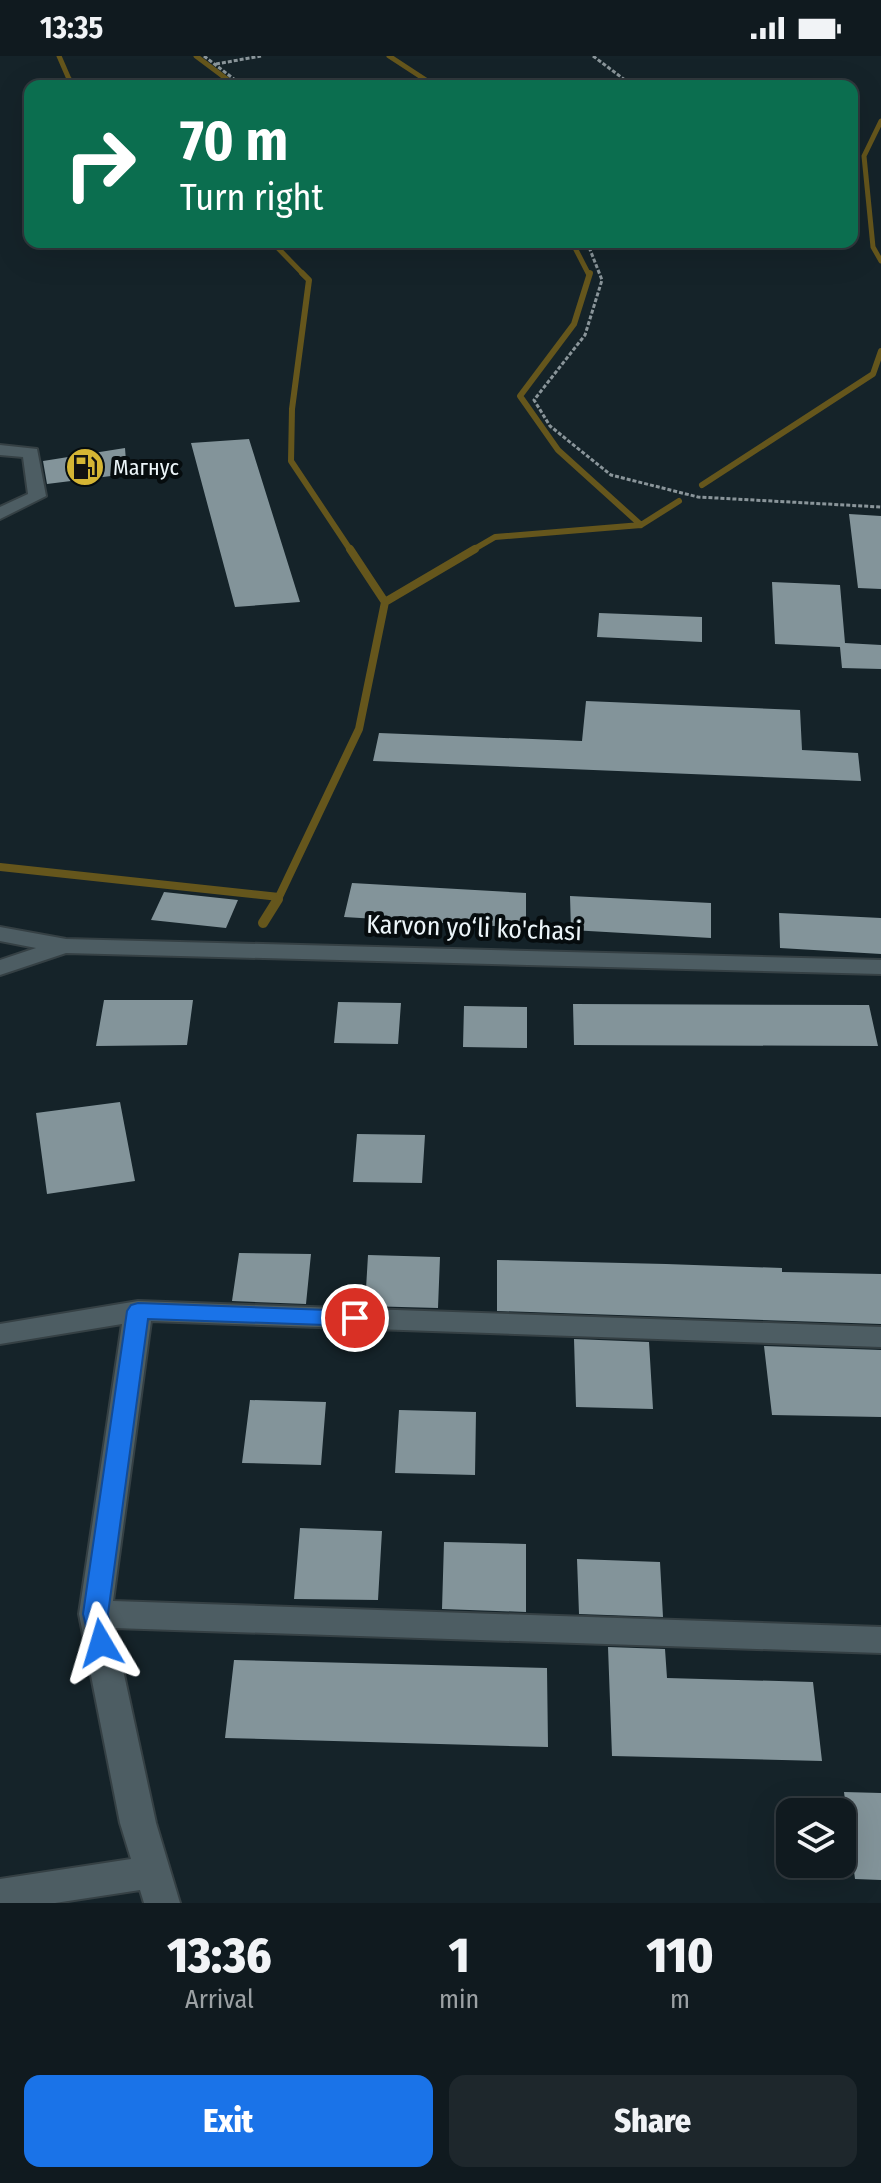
<!DOCTYPE html>
<html lang="en">
<head>
<meta charset="utf-8">
<style>
	:root { --surface:#101a1f; --page:#1e272c; --text:#f1f3f6; --muted:#9ca1a4; --line:#30383d; --accent:#1a73e8 }
	body { margin:0; font-family:"Fira Sans Condensed",sans-serif; background:var(--page); color:var(--text); height:100vh; display:flex; flex-direction:column; font-size:30px; white-space:nowrap }
	* { box-sizing:border-box; margin:0 }
	p { font-size:26px; color:var(--muted) }
	.icon { flex:none; width:44px; height:44px; fill:none; stroke:currentColor; stroke-width:2; stroke-linecap:round; stroke-linejoin:round }
	.map { position:relative; height:1847px; overflow:hidden }
	.side { display:flex; flex-direction:column; background:var(--surface); flex:1 }
	.side>* { flex:none }
	.top-card { position:absolute; left:24px; top:24px; width:834px; height:168px; border-radius:16px; box-shadow:0 8px 32px #0002,0 0 0 2px var(--line); background:#0b6e4f; color:#fff; overflow:hidden }
	.fabs { position:absolute; left:776px; top:1742px; display:grid; gap:16px }
	.fabs a { display:grid; place-items:center; width:80px; height:80px; border-radius:16px; background:var(--surface); box-shadow:0 8px 32px #0002,0 0 0 2px var(--line); font-size:40px }
	.pin { position:absolute; display:grid; place-items:center; width:68px; height:68px; color:#fff; margin:-34px; border:4px solid #fff; border-radius:50%; box-shadow:0 2px 8px #0007 }
	.me { position:absolute; width:88px; margin:-44px; rotate:353deg; stroke-linejoin:round; filter:drop-shadow(0 0 6px #0008) }
	.turn { display:flex; align-items:center; gap:28px; height:168px; padding:0 24px; font-size:36px }
	.turn .icon { width:104px; height:104px; stroke-width:2.5 }
	.turn b { display:block; font-size:56px; line-height:68px }
	.eta { display:flex; justify-content:space-evenly; align-items:center; height:136px; text-align:center }
	.eta b { font-size:48px; font-weight:800; line-height:56px }
	.primary-button { display:flex; gap:16px; margin-top:auto; padding:16px 24px }
	.primary-button a { flex:1; height:92px; border-radius:16px; background:var(--accent); color:#fff; font-size:32px; font-weight:800; line-height:92px; text-align:center }
	.primary-button a+a { background:var(--page); color:var(--text) }
	.status { display:flex; justify-content:space-between; align-items:center; height:56px; padding:0 40px; background:var(--surface); direction:ltr }
	.status svg { height:22px; fill:currentColor }
	.map>svg:first-child { display:block }
	.lines { fill:none; stroke-linecap:round; stroke-linejoin:round }
	.stream-far3 { stroke:#65561c; stroke-width:5 }
	.stream-far2 { stroke:#65561c; stroke-width:6 }
	.stream-far1 { stroke:#65561c; stroke-width:8 }
	.stream { stroke:#65561c; stroke-width:10 }
	.building { fill:#83949a }
	.minor-casing { stroke:#354044; stroke-width:4 }
	.path { stroke:#8a959a; stroke-width:3; stroke-dasharray:4 2; stroke-linecap:butt }
	.minor { fill:#4d5d63; fill-rule:evenodd }
	.route { fill:#1a73e8; stroke:#114b97; stroke-width:2 }
	.labels { text-anchor:middle; dominant-baseline:central; stroke-width:8; stroke-linejoin:round; paint-order:stroke }
	.far-poi-label { font-size:22px; fill:#ecf5f9; stroke:#060c0e; text-anchor:start }
	.street-label { font-size:26px; fill:#ecf5f9; stroke:#060c0e }
</style>
</head>
<body>
<div class="status"><b>13:35</b><svg viewBox="0 0 49 12"><path d="M0 12V9h3v3zM5 12V6h3v6zM10 12V3h3v9zM15 12V0h3v12zM26 1h20v11H26zM47 4h2v5h-2z"/></svg></div>
<div class="map">
<svg width="881" height="1847" viewBox="0 0 881 1847">
	<rect width="100%" height="100%" fill="#152329"/>
	<g class="lines">
		<path class="stream-far3" d="M59 0 69 23 78 30
			M196 0 236 30
			M389 0 435 30
			M881 65 864 100 873 191 881 205
			M272 186 304 219
			M572 186 589 219"/>
		<path class="stream-far2" d="M302 217 309 224 292 353 291 405 351 495
			M590 217 574 268 520 340 558 394 641 469
			M702 429 873 318 881 295
			M471 495 495 481 641 469 679 445"/>
		<path class="stream-far1" d="M385 546 475 493
			M0 811 279 841
			M277 845 359 673 385 546 350 493"/>
		<path class="stream" d="M263 867 278 843"/>
	</g>
	<path class="building" d="M249 383 300 546 235 551 191 387Z
		M125 392 127 418 47 428 43 405Z
		M849 458 881 460V533L858 532Z
		M772 526 840 529 845 587 881 589V613L842 612 840 591 775 588Z
		M599 557 702 561V586L597 581Z
		M586 645 800 654 802 694 858 697 861 725 373 705 379 677 582 685Z
		M352 827 526 837V872L344 861Z
		M164 836 238 844 226 872 151 864Z
		M570 840 711 847V882L571 874Z
		M779 857 881 862V898L780 892Z
		M104 944H193L187 989 96 990Z
		M338 946 401 947 398 988 334 987Z
		M573 948 869 949 878 990 574 989Z
		M464 950 527 951V992L463 991Z
		M120 1046 135 1125 47 1138 36 1057Z
		M357 1078 425 1079 422 1127 353 1126Z
		M239 1197 311 1198 306 1248 232 1245Z
		M368 1199 440 1201 438 1252 365 1250Z
		M497 1204 666 1208 782 1212V1216L881 1218V1268L497 1255Z
		M574 1283 649 1286 653 1353 576 1351Z
		M764 1290 881 1294V1361L772 1359Z
		M250 1344 326 1346 321 1409 242 1407Z
		M399 1354 476 1356 475 1419 395 1417Z
		M300 1472 382 1475 378 1544 294 1543Z
		M444 1486 526 1488V1556L442 1553Z
		M577 1503 660 1506 663 1561 579 1558Z
		M608 1591 665 1593 667 1622 813 1626 822 1705 612 1700Z
		M234 1604 547 1612 548 1691 225 1682Z
		M844 1736 881 1737V1824L855 1823Z"/>
	<g class="lines">
		<defs>
			<path id="minor" d="M0 389 37 393 46 440 0 463V451L28 438 23 401 0 399Z
				M0 871 66 883 881 904V918L66 897 0 919V904L36 892 0 885Z
				M138 1245 881 1271V1291L151 1265 113 1545 881 1571V1597L114 1572 156 1767 180 1847H144L140 1834 55 1847H0V1823L131 1803 120 1767 79 1558 122 1268 0 1288V1268Z"/>
		</defs>
		<use href="#minor" class="minor-casing"/>
		<path class="path" d="M204 0 243 30
			M593 0 633 30
			M216 8 261 0
			M587 186 602 224 585 279 534 344 550 370 611 419 698 441 881 451"/>
		<use href="#minor" class="minor"/>
	</g>
	<path class="route" d="M138 1247 355 1255 362 1257 366 1262 362 1268 355 1270 148 1263 108 1558 114 1587 110 1595 101 1598 92 1595 83 1558 127 1255 131 1249Z"/>
	<defs>
		<symbol id="fuel-disc" viewBox="-11 -11 22 22"><circle r="9.5" fill="#d5b534" stroke="#060c0e"/><path d="M-5.5-6h7V0h2V4h1.3V-2.5L3-4.5l.8-.8L6-3V5H2.5V1h-1V6h-7ZM-4.2-4.7v3.2H.2V-4.7Z" fill="#111"/></symbol>
	</defs>
	<g fill-rule="evenodd">
		<use href="#fuel-disc" x="63" y="389" width="44" height="44"/>
	</g>
	<g class="labels">
		<g class="far-poi-label">
			<text x="113" y="411">Магнус</text>
		</g>
		<g class="street-label">
			<text transform="translate(474 872) rotate(2)">Karvon yo‘li ko'chasi</text>
		</g>
	</g>
</svg>
<div class="fabs">
<a><svg class="icon" aria-label="layers" viewBox="0 0 24 24"><path d="M12 4l9 5-9 5-9-5zM3 14l9 5 9-5"/></svg></a>
</div>
<div class="pin" style="left:355px;top:1262px;background:#d93025"><svg class="icon" aria-label="arrive" viewBox="0 0 24 24"><path d="M6 21V4h12l-3 4 3 4H6"/></svg></div>
<svg class="me" style="left:101px;top:1587px" viewBox="-20 -20 40 40"><path d="M0-17L14 15 0 8-14 15z" fill="#1a73e8" stroke="#fff" stroke-width="4"/></svg>
<div class="top-card">
<div class="turn"><svg class="icon" aria-label="right" viewBox="0 0 24 24"><path d="M7 20v-9h11M14 6l5 5-5 5"/></svg><div><b>70 m</b>Turn right</div></div>
</div>
</div>
<section class="side">
<div class="eta">
<div><b>13:36</b><p>Arrival</p></div>
<div><b>1</b><p>min</p></div>
<div><b>110</b><p>m</p></div>
</div>
<div class="primary-button"><a>Exit</a><a>Share</a></div>
</section>
</body>
</html>
